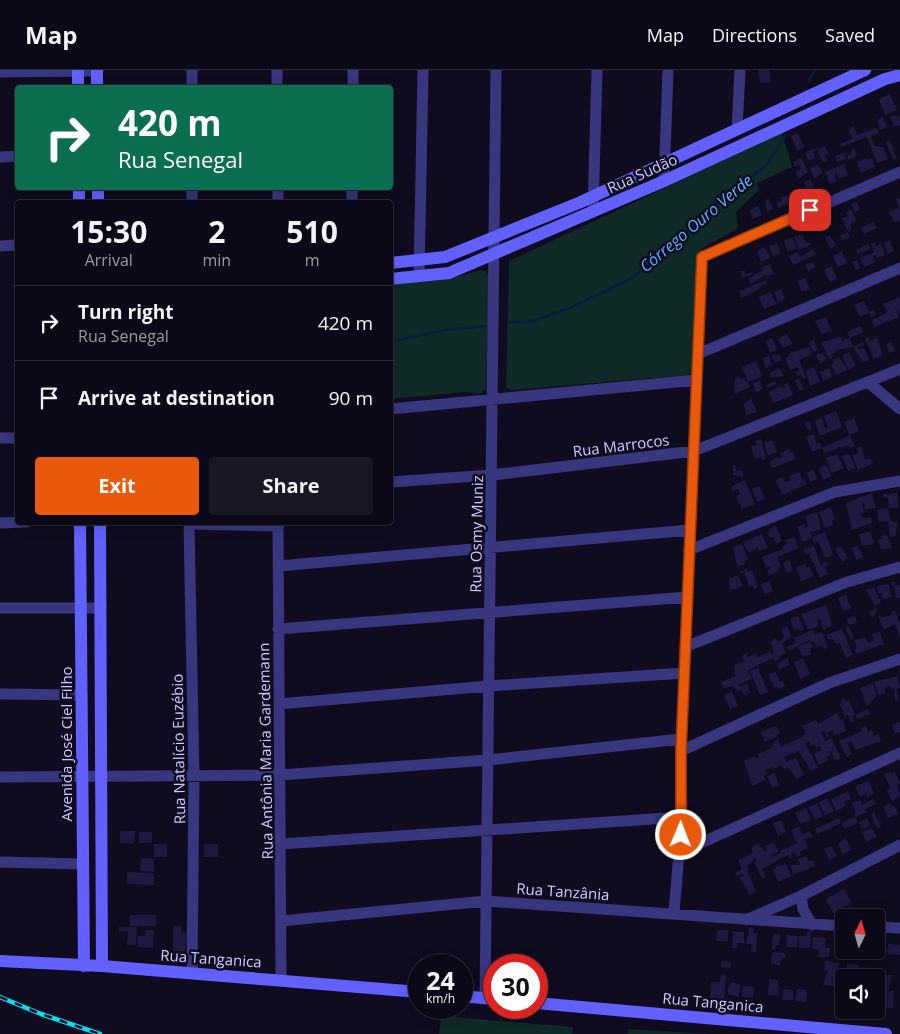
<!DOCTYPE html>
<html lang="en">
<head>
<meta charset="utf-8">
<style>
	:root { --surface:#0b0917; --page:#191724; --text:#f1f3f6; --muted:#9a9aa1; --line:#2b2a36; --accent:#ea580c }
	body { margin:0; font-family:"Open Sans",sans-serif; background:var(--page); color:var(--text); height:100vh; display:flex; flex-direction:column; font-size:19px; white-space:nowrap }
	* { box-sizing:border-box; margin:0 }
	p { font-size:16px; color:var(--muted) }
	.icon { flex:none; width:28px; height:28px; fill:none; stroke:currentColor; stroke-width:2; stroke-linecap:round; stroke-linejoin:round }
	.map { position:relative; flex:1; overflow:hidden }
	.drawer { position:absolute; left:15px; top:130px; width:378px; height:325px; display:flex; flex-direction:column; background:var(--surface); border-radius:5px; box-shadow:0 2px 12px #0003,0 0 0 1px var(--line) }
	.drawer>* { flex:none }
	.guide { position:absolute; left:15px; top:15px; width:378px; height:105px; border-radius:5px; box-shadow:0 2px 12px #0003,0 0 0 1px var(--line); background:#0b6e4f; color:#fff; overflow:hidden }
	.needle { width:32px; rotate:5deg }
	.fabs { position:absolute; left:835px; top:839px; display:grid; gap:10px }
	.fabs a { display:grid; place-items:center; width:50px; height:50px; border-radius:5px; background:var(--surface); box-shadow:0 2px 12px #0003,0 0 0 1px var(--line); font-size:25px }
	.speed { position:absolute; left:408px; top:884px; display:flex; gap:10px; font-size:25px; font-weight:700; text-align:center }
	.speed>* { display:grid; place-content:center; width:65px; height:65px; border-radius:50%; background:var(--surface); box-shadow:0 2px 12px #0003,0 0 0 1px var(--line); line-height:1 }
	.speed small { font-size:12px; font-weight:400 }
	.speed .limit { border:8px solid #d22; background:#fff; color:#111 }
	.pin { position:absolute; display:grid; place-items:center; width:42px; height:42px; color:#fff; margin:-21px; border-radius:10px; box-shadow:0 2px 8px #0006 }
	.me { position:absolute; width:55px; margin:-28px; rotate:1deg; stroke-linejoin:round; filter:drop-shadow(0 0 4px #0008) }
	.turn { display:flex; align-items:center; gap:18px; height:105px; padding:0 20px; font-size:22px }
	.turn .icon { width:65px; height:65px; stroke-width:2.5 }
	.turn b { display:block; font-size:35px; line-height:42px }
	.eta { display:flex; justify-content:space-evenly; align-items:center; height:85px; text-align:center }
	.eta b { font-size:30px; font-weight:700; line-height:35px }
	.primary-button { display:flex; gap:10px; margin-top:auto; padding:10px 20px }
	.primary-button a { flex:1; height:58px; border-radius:5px; background:var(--accent); color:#fff; font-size:20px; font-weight:700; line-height:58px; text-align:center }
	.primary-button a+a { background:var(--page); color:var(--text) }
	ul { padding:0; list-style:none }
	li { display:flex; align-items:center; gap:15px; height:75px; padding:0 20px; border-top:1px solid var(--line) }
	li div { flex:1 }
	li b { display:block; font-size:19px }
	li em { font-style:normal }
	header { display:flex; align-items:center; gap:30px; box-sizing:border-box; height:70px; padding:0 25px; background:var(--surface); border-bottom:1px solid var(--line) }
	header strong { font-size:24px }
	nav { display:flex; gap:28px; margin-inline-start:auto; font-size:18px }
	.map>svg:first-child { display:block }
	.green { fill:#0f2927 }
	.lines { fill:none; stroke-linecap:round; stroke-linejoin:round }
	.stream { stroke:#081c3b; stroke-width:2.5 }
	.building { fill:#1f1840 }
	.path { stroke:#2cb1a6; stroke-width:2; stroke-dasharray:2.5 4; stroke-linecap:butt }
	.street { stroke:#38367e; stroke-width:11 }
	.secondary { stroke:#6261ff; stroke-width:12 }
	.rail-casing { stroke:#00e1f5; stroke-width:4.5 }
	.rail { stroke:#0f0c1f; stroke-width:2.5; stroke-dasharray:8; stroke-linecap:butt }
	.route-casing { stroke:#983908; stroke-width:12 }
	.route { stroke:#ea580c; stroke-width:9 }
	.labels { text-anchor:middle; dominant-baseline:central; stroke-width:5; stroke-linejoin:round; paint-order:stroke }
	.street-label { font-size:15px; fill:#cfcaff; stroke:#0f0c1f }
	.water-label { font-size:16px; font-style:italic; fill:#58b5ff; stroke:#0f0c1f }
</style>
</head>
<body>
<header>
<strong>Map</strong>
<nav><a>Map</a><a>Directions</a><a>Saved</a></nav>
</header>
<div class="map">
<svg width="900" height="964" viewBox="0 0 900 964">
	<rect width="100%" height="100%" fill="#0f0c1f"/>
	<path class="green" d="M782 63 792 97 757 113 759 120 736 142 738 158 706 176 699 183 692 302 689 305 513 320 506 318 509 191Z
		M481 200 486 201 489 208 486 319 480 324 466 322 390 329V214L460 206Z
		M441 946 572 957H573L572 964H439Z
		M628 959 709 964H628Z"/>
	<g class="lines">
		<path class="stream" d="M809 10 815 0
			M509 253 533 251 570 238 632 208 666 182 716 134 745 113 767 94 786 65
			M390 272 445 260 486 256"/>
	</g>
	<path class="building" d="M758 0H769L771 12 760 13Z
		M890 24 897 40 885 45 879 29Z
		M896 45 900 49V55L894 57 890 47Z
		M883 47 887 57 880 60 877 50Z
		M853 56 857 65 877 58 879 63 871 66 874 76 883 77 888 89 877 93 867 67 841 77 840 74 852 69 849 60Z
		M797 63 805 77 797 81 791 66Z
		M890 70 897 89 893 90 886 72Z
		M825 76 829 84 825 85 828 91 823 93 817 80 813 82 815 88 808 91 805 82Z
		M854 78 857 86 849 90 847 86 852 84 851 80Z
		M844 83 846 89 837 92 835 86Z
		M802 88 808 102 798 109 795 102 801 99 799 95 795 97 793 92Z
		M867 88 868 90 872 88 875 97 861 103 857 92Z
		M818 94 822 103 814 109 810 98Z
		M844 94 848 105 839 109 836 103 834 104 837 111 830 114 825 102Z
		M811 109 815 120 808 123 804 112Z
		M799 121 801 127 793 130 790 124Z
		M787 125 790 133 779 138 777 133 782 131 780 127Z
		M900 128V150L894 153 889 142 899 138 896 129Z
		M769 129 773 139 767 142 765 130Z
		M857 132 860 140 855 142 851 134Z
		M758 136 762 145 752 149 750 140Z
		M851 139 856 151 850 155 852 160 848 162 842 148 848 146 846 142Z
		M874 152 877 158 864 164 861 157Z
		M848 162 850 167 842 170 840 166Z
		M802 164 806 173 810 172 811 175 799 180 794 167Z
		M830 165 836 176 830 179 825 167Z
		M792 167 797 178 788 182 784 171Z
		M890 170 894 181 888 184 884 173Z
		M777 173 781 183 773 186 769 176Z
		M875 173 876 176 881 174 885 185 877 188 875 185 873 186 875 192 864 197 860 188 874 182 871 174Z
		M868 174 870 179 858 184 856 180Z
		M765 177 770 188 761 192 757 181Z
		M813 180 816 185 793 195 789 186 798 182 800 186Z
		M842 181 847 193 838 197 833 186Z
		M857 190 860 198 856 200 852 192Z
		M813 192 815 197 808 201 805 195Z
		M770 194 774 204 768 206 767 204 750 214 748 209 762 201 761 198Z
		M832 196 837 209 830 212 824 200Z
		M740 201H745V204L752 202V205L742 208Z
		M805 208 810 219 802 222 797 211Z
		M766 210 767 214 759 217 760 219 741 228 739 221Z
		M781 219 785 229 778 232 774 222Z
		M771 222 776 234 764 239 759 227Z
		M900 227V245L894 236 899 247 875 257 872 250 887 243 883 234Z
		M864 231 869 242 874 240 876 245 871 247 869 243 860 247 854 235Z
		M826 247 832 261 822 264 815 251Z
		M860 256 863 262 850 268 847 262Z
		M787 264 792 274 783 278 778 269Z
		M841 267 842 271 850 268 853 277 835 280 836 282 831 285 832 288 829 289 821 272Z
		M869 267 870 271 877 268 883 285 874 289 865 269Z
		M772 268 777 280 770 283 766 271Z
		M814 270 818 280 813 282 809 272Z
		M863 272 864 275 857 277 859 280 864 278 869 290 863 292 853 277Z
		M891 272 895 280 889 283 886 274Z
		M809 277 812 284 799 290 806 308 803 309 801 305 797 306 796 302 799 301 798 297 790 300 785 288 789 286 788 284Z
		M849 282 856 296 848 299 842 285Z
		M822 283 827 289 820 294 816 285Z
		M776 284 780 285 782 290 775 293 772 286Z
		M769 286 772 295 765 299 763 288Z
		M839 287 848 300 836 305 831 294 834 293 833 290Z
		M756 291 762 306 748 312 750 317 734 324 735 309 739 306 740 310 744 308 746 312H748L742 297Z
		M814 297 820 312 810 316 806 301Z
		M779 298 784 306 771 308 769 303Z
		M829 298 832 307 823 311 820 302Z
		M799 308 804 319 799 321 795 310Z
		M760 311 763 319 756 322 753 313Z
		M775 311 777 314 767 318 766 315Z
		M788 313 793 325 773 333 769 322 781 316 782 318 785 317 784 314Z
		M751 328 757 342 746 345 744 334Z
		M836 341 842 357 820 366 815 351 821 348 825 358 828 357 824 346Z
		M854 348 859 361 849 365 844 352Z
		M809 351 812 359 808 361 805 353Z
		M813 364 817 374 820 372 822 378 812 382 806 367Z
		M850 365 855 376 850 378 848 375 841 378 840 376 836 378 837 379 824 383 822 378Z
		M761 369 766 389 762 390 761 387 755 389 751 377 757 375 755 371Z
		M772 370 777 382 768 385 764 373Z
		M861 376 865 390 870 388 873 394 858 400 852 385 858 383 857 378Z
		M789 380 790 383 793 381 796 389 772 398 769 392 777 387 778 389 782 387 780 383Z
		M837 384 844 398 832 403 826 388Z
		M847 384 850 385 855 398 848 401 842 386Z
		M824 394 825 397 827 396 831 406 823 410 819 399Z
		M733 395H736V400L743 401V407L733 405Z
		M813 399 817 409 810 412 807 403Z
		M799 402 803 411 805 410 807 414 782 425 776 410 783 407 785 412 791 410 789 406Z
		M745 410 755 434 742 439 736 426 740 424 738 419 731 421 732 416Z
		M760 416 765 429 757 432 752 419Z
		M872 423 876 438 865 439 864 433 862 434 864 443 860 444 862 448 871 447 872 453 852 460 846 433Z
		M897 423 898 438H889L888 428H884L883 424Z
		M831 437 835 448 832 451 833 455 825 458 819 442Z
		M888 438 891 451 897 453 896 466 890 467 888 451 879 452 877 440Z
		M817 442 821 460 810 462 812 468 803 472 797 457 804 454 805 457 808 456 805 446Z
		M776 456 782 471 776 474 773 467 769 468 768 463 770 462 769 459Z
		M871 461 874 474 862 476 859 464Z
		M825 462 833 485 825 488 818 471 814 473 812 467Z
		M762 464 768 478 759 481 758 477 749 483 743 472Z
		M887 465 892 478 881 479 878 470 882 469 880 466Z
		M794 467 799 478 777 487 781 497 777 499 778 502 769 505 767 500 770 499 769 497 766 498 762 487 783 479 782 477 787 474 786 470Z
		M742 474 748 489 744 491 745 494 739 496 736 492 733 477Z
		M814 476 821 496 826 490 828 495 825 496 828 504 820 508 809 483 805 484 804 479Z
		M841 476 848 488 842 492 835 479Z
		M858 476 863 487 856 490 852 478Z
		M789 490 793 501 787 503 783 493Z
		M805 493 807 498 810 497 814 506 801 511 796 497Z
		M747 499 748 502 752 500 758 517 754 519 752 515 749 516 744 502 740 504V502Z
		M738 505 743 516 733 520 730 518 729 509Z
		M769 511 773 521 765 524 761 514Z
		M891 512H895V516L900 515V528H896L894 516H892Z
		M889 514 891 527 883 529 882 523H878L877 516Z
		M874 517 881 533 875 536 866 520Z
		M846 525 851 538 843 541 838 528Z
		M826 535 832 556 823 560 820 549 817 550 819 556 808 560 801 544Z
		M876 538 877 542 872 548 869 541Z
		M895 540 900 554V569L895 554 884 560 878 546 880 545 881 548 892 545 891 542Z
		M798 546 804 560 800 561 799 558 794 560 790 549Z
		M855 546 857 552 849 555 847 549Z
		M787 556 791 567 782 573 786 583 779 586 780 589 775 592 773 588 748 600 752 609 739 614 740 617 747 614 750 622 747 623 748 626 743 624 741 620 737 622 734 616 724 618 721 612 735 606 734 595 744 591 742 586 747 583 748 587 756 583 757 587 770 582 772 585 774 584 771 571 776 569 777 572 781 570 784 567 781 559Z
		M849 556 854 569 851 570 845 558Z
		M842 559 853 585 846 588 840 573 836 574 834 570 828 569 826 565Z
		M813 560 815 564 822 562 828 577 824 579 822 575 817 577 814 571 810 572V570L789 581 787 577 796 573 794 568Z
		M880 562 884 574 856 584 854 579 857 578 854 570 865 567 868 573 874 570 872 564Z
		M810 572 813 577 810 578 811 585 802 586 798 577Z
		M788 587 789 595 779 600 777 594Z
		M803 588 810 604 800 609 794 592Z
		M758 598 768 622 760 625 750 601Z
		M776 602 780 612 783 610 785 616 778 619 777 617 774 618 768 604Z
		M897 606 900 618 896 619 899 630 895 631 894 618 891 619 890 616 884 618 886 623 879 625 874 612Z
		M872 613 877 625 867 636 860 618Z
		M732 621 738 636 730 639 724 626Z
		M844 628 846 631 849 630 855 645 852 646 854 651 851 652 848 645 845 647 840 634 842 633 841 630Z
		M868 639 870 644 857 649 856 645Z
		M837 643 840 650 843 649 846 661 835 665 833 660 827 663 829 666 827 667 824 661 821 662 825 671 832 668 841 689 835 690 831 681H829L831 685 826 687 828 691 819 695 814 684 822 680 820 676 816 677 814 674 811 676 809 671 805 673 818 698 811 701 799 681 784 687 786 692 796 688 804 705 797 709 788 697 784 699 782 695 773 699 772 697 765 700 767 704 764 706 766 710 752 716 744 691 755 686 756 689 759 687 758 684 773 677 772 674 778 668 781 676 794 671 806 664 802 656 816 650 818 654Z
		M900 652V662L895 664 892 655Z
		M776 656 780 663 776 665 777 667 765 672 761 662Z
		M866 656 868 662 872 660 874 666 878 664 881 671 855 680 851 671 847 672 852 684 847 687 839 671 862 661 861 658Z
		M891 701 892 703 895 702 900 713 895 716H898L900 726 892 731 887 720 891 719 884 704Z
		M775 703 779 715 772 718 767 706Z
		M869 711 874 724 867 728 866 724 860 727 855 716Z
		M848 721 851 729 844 732 846 736 836 741 831 729Z
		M827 728 834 741 825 745 819 732Z
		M874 729 876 734 865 739 867 742 855 747 858 753 844 759 841 753 855 747 854 744 856 743 852 733 860 730 862 735Z
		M817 733 823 746 816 750 808 737Z
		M890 733 892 737 894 735 898 744 888 748 883 737Z
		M806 738 811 750 800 754 795 743Z
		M874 742 881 757 877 759 871 744Z
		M839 748 841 753 817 764 815 759Z
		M867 748 870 756 862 759 859 752Z
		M781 750 786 762 778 766 773 753Z
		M799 757 802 765 810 761 813 766 804 769 808 778 800 782 801 785 797 787 795 782 791 784 792 788 790 789 788 785 762 799 766 807 762 809 754 792 757 790 756 788 751 791 752 793 747 796 749 800 747 801 756 821 749 825 740 807 744 805 743 803 737 806 735 803 742 799 738 790 753 783 751 779 754 775 759 774 765 782 767 781 765 776 773 772 779 781 771 785 772 787 781 783 780 781 797 773 791 760Z
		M872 758 877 767 866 772 862 762Z
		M120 761H135L134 774 120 773Z
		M139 762H152V773H139Z
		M846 768 851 780 843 784 838 774Z
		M154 774H167V787H154Z
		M204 774H218V787H204Z
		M832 776 837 786 829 790 824 779Z
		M806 786 809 791 813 790 816 796 793 805 791 795H800L798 789Z
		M141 788 154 789V802L140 801Z
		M780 794 781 796 786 794 791 806 778 812 773 800Z
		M127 802 154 803V815L127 814Z
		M844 819 852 833 833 843 826 829Z
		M130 845H156V856H130Z
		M173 856H181V862L187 863 185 882 173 881Z
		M119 857H137L136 875H127L128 862 119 861Z
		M749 858H754L753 863H757L756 882H751L752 874H746Z
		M147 860H154L153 878 137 877 138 866H144Z
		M717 860H728V871H716Z
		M733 861 744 862V873H737V878H732Z
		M807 862H811L810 878H799V866H807Z
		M773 864H780L779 875H776L775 880 772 879Z
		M787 865 798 866 797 877H786Z
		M813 867 826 868 825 878H830L829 887H818L819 880 812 879Z
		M888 874 900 875V885L887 884Z
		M849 880H871L870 884 849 882Z
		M772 882 785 883V889L782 888 779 896 771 893Z
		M722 891 731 892 730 898 721 897Z
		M825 891 839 893 838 901H835L834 916 823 915 828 900H825Z
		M847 894 859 895 858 908H847Z
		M721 904 726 905 724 929 710 928 711 912H720Z
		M885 905H892L888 921H894L893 938H883Z
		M769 909 778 910 779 926 768 925Z
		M732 912 740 915 739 927 728 924V918Z
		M743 916 754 917 753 927H742Z
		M783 919 793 920V930H782Z
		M797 919 807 920 806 932 796 931Z"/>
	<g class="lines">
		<path class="path" d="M516 938H526"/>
		<path class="street" d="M192 0V18
			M277 0V18
			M0 2 97 1
			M353 18V0
			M737 60 740 0
			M0 87 18 86
			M664 111 668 0
			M192 118V132
			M278 118V132
			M352 132V118
			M593 141 597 0
			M0 176 18 175
			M419 206 423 0
			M698 284 900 198
			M868 312 900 339
			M390 339 697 310
			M0 368H18
			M390 412 492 405 694 381 900 299
			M278 452 281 910
			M0 453 26 452
			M689 480 835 422 900 411
			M278 496 690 460
			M0 538H101
			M278 559 688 527
			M685 577 847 512 900 497
			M0 624 82 625
			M279 634 489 616 684 603
			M681 681 829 613 900 589
			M0 707 280 705 488 690 681 669
			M281 774 682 747
			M681 782 900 683
			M0 792 83 794
			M801 826 803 839 812 855
			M674 843 682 747 681 681 702 187 900 102
			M746 850 801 826 900 775
			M281 851 486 831 844 856
			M876 857 900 858
			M192 903 194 707 189 454 279 456
			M485 928 496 0"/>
		<path class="secondary" d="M97 0V18
			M78 18V0
			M79 118V132
			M98 118V132
			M390 193 445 187 581 132 865 0
			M390 209 449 203 664 111 885 9 900 5
			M80 452 84 896
			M100 452 102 896
			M0 891 102 896 419 922
			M461 926 494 929
			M536 933 886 964"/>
		<defs>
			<path id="rail" d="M0 927 41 944 100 964"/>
		</defs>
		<use href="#rail" class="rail-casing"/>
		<use href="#rail" class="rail"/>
	</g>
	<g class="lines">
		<defs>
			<path id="route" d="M681 765V681L702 187 810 140"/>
		</defs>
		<use href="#route" class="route-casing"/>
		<use href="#route" class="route"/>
	</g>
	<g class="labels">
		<g class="street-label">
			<text transform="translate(642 103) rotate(-24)">Rua Sudão</text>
			<text transform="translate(621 375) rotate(-7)">Rua Marrocos</text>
			<text transform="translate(476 464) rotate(-89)">Rua Osmy Muniz</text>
			<text transform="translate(66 674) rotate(-90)">Avenida José Ciel Filho</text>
			<text transform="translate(178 679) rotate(-91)">Rua Natalício Euzébio</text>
			<text transform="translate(265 681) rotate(-91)">Rua Antônia Maria Gardemann</text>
			<text transform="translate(563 821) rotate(4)">Rua Tanzânia</text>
			<text transform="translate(211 888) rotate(4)">Rua Tanganica</text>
			<text transform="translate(713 932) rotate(5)">Rua Tanganica</text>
		</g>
		<g class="water-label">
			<text transform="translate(696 153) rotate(-40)">Córrego Ouro Verde</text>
		</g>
	</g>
</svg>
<div class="fabs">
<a><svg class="needle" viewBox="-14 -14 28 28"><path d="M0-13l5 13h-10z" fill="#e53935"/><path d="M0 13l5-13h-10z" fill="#9a9aa1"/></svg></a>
<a><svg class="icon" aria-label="sound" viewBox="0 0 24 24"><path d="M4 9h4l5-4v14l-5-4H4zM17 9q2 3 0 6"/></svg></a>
</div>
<div class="speed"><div>24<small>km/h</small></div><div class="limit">30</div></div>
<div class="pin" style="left:810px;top:140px;background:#d93025"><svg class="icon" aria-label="arrive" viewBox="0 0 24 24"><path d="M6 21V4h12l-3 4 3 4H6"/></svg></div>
<svg class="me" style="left:681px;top:765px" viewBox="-20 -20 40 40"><circle r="17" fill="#ea580c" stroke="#fff" stroke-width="3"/><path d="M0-11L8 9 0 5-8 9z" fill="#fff"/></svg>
<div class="guide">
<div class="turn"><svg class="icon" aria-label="right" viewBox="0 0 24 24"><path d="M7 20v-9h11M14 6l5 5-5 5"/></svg><div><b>420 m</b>Rua Senegal</div></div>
</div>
<section class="drawer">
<div class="eta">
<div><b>15:30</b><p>Arrival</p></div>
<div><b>2</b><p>min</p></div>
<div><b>510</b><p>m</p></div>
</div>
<ul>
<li><svg class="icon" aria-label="right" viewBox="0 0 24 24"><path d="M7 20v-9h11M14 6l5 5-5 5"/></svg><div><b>Turn right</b><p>Rua Senegal</p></div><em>420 m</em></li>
<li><svg class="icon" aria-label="arrive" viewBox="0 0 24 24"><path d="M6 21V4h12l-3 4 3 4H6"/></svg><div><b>Arrive at destination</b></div><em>90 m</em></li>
</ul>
<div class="primary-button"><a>Exit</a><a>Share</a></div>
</section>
</div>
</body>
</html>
